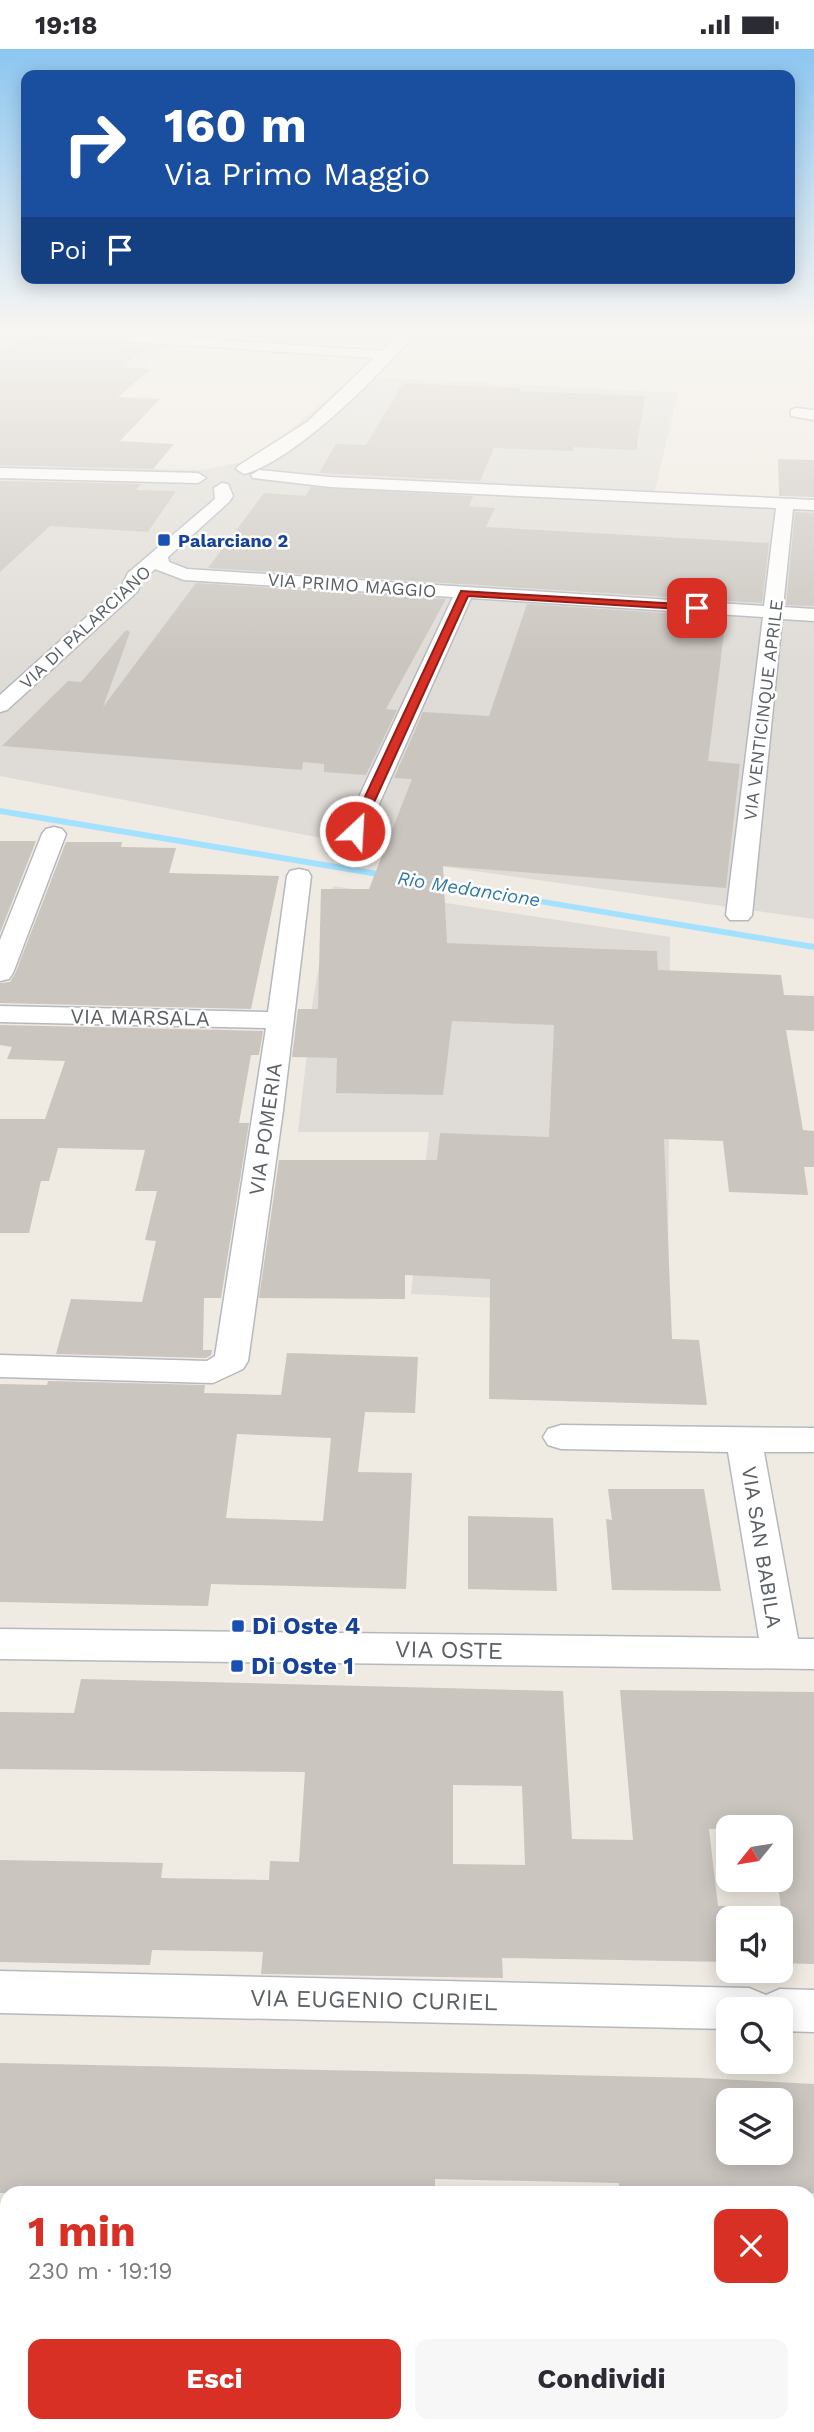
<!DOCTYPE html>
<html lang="it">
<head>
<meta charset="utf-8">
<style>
	:root { --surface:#fff; --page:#f7f7f7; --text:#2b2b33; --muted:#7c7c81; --accent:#d93025 }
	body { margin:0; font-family:"Work Sans",sans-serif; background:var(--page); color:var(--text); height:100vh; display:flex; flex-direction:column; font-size:26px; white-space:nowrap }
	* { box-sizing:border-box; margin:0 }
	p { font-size:23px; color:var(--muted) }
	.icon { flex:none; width:38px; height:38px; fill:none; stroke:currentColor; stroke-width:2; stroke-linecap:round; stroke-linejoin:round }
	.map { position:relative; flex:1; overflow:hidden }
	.details { position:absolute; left:0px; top:2137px; width:816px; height:247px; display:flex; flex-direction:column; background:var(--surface); border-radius:21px 21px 0 0; box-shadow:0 4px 18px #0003 }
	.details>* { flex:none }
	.banner { position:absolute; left:21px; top:21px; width:774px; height:214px; border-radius:14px; box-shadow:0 4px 18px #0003; background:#1a4fa0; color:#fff; overflow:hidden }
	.needle { width:46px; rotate:240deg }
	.fabs { position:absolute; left:716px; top:1766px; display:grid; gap:14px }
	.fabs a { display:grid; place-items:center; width:77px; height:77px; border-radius:14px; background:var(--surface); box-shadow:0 4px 18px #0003; font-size:35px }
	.pin { position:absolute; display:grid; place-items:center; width:60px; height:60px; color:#fff; margin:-30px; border-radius:14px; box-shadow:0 4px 10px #0006 }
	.me { position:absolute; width:77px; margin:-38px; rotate:25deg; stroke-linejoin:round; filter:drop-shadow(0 0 5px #0008) }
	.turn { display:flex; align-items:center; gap:24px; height:147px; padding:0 28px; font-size:32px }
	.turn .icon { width:91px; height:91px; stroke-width:2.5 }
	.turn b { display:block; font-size:49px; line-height:60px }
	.then { display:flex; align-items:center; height:66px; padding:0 28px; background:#0003; gap:14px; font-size:26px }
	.round { display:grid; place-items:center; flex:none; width:74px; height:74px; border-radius:14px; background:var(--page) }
	.summary { display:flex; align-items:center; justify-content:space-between; height:119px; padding:0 28px }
	h1 { font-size:42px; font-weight:700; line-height:52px; color:var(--accent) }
	.primary-button { display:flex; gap:14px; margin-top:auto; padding:14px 28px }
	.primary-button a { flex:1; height:80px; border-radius:14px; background:var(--accent); color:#fff; font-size:28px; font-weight:700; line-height:80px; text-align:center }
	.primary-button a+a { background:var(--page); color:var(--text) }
	.status { display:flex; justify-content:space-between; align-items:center; height:49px; padding:0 35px; background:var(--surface); direction:ltr }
	.status svg { height:19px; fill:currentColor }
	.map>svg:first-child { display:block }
	.industrial { fill:#dfdcd7 }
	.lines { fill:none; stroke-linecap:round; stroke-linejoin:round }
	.stream { fill:#a2e1ff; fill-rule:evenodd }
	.building { fill:#cac5bf; fill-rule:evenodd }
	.street-casing { stroke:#b5b9be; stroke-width:3 }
	.street { fill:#fff; fill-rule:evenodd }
	.route { fill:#d93025; stroke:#8d1f18; stroke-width:2 }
	.transit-dot { fill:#1a4fb4; stroke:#fff; stroke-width:2.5 }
	.labels { text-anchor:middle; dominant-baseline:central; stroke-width:5; stroke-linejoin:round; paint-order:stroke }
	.far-transit-label { font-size:18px; font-weight:bold; fill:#164399; stroke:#fff; text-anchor:start }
	.far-street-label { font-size:18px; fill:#5a6064; stroke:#fff }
	.far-water-label { font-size:19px; font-style:italic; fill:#3179a7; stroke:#fff }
	.street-label { font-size:21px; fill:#5a6064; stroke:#fff }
	.near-transit-label { font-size:24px; font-weight:bold; fill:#164399; stroke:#fff; text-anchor:start }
	.near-street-label { font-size:24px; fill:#5a6064; stroke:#fff }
</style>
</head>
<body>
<div class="status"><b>19:18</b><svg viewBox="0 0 49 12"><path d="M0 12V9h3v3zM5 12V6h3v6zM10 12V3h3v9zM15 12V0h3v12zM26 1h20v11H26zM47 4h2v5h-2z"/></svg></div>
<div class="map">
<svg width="814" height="2383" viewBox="0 0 814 2383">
	<rect width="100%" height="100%" fill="#efeae2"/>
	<path class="industrial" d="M0 279H190L33 416 202 421 253 411 355 327 678 344 653 449 814 456V870L432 816 384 801 0 727Z
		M333 837 670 888 668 1257 411 1245 429 1083H298L313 951Z"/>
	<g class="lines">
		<path class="stream" d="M0 759 390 824 395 827 390 830 0 765Z
			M428 831 814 895V901L425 836V832Z"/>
	</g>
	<path class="building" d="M25 288 149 297 121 318 151 320 118 348 160 350 120 392 174 395 153 420 0 416V304Z
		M403 334 520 339 519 342 645 347 636 401 574 398 573 402 494 399 480 432 319 424 336 395 366 396Z
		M778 410 814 411V448L779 447Z
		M0 432 141 435 136 441 176 442 148 483 50 477 0 523Z
		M311 438 473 447 469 457 495 459 486 478 769 494 762 554 208 519 264 444 306 447Z
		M795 463 814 464V557L786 556Z
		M196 534 446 550 386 660 397 661 366 726 324 723V715L303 713 302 721 2 697 68 632 81 633 126 581 130 583 103 658Z
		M527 555 726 568 708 712 740 715 726 839 443 817 447 894 657 902 658 921 781 926 784 946 814 947V982L786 981 803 1081 814 1082V1118H804L808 1146 729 1143 723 1092 664 1090 672 1290 699 1291 707 1356 489 1350 490 1230 405 1226V1250L259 1249 279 1111H437L440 1084 549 1088 554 976 452 972 443 1046 336 1044 337 1009 292 1008 298 960H318L321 840H369L412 730 394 729 423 663 489 667Z
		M0 792H36L0 884Z
		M66 793H122L121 798 176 799 169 824 279 827 251 960 0 954V934L10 933 15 925Z
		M0 976 263 982 259 1006H251L239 1074H249L221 1249H204L203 1301H212L211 1306 206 1309 56 1305 71 1250 142 1253 156 1192 145 1191 157 1142H135L145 1101 58 1099 49 1132H41L29 1184H0V1070H45L65 1012 7 1010 12 998 0 996Z
		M287 1304 418 1308 415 1364 365 1363 358 1423 412 1424 406 1540 211 1535 208 1557 0 1553V1335L47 1336 48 1332 205 1336 204 1344 281 1346ZM237 1385 331 1389 323 1472 226 1469Z
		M608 1440H704L721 1542 612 1541 606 1470 612 1471Z
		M468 1467 553 1469 557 1542 468 1540Z
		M81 1630 563 1642 572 1790 633 1791 620 1641 814 1643V1915L780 1914V1869H728V1913L502 1909 503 1929 261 1925 263 1903 152 1901 150 1916 0 1913V1811L163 1814 161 1829 269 1831 270 1812 299 1813 305 1723 0 1720V1663L74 1664ZM453 1736 522 1737 525 1816 453 1815ZM780 1778V1830H777L781 1858 718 1857 709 1780Z
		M0 2014 701 2029 814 2035V2144H619V2134L435 2130V2144H0ZM728 2051H780V2104H728Z"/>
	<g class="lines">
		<defs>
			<path id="street" d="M0 279H43L382 302 405 279H419C386 321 295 412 244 425L236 420 238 417 307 373 374 309 0 284Z
				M796 359 814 361V371L791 367V361Z
				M0 419 198 424 206 429 198 434 0 429Z
				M259 421 330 428 814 451V461L793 460 783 558 814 560V572L782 570 752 866 748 871H730L726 866 763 568 471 549 367 782 363 787H347L343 782 453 548 184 531 155 520 143 531 137 543 7 661 0 663V646L122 536 128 524 215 450 214 439 222 434 228 435 233 447 229 453 168 508 169 513 187 520 764 557 776 459 330 438 253 429 251 426Z
				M54 778 62 780 66 785 13 924 9 930 0 932V891L42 785 46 780Z
				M299 820 308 822 311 827 283 1061 248 1312 243 1320 213 1334 0 1328V1306L207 1312 215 1307 266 979 0 973V957L268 963 287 827 290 822Z
				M561 1376 814 1379V1403H764L798 1590H814V1620L0 1610V1580L759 1589 728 1403 561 1400 548 1396 543 1388 548 1380Z
				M0 1922 749 1939 766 1946 780 1940 814 1941V1983L780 1982V1960H728V1980L0 1964Z"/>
		</defs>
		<use href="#street" class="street-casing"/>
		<use href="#street" class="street"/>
	</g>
	<linearGradient id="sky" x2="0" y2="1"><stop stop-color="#8cc6f1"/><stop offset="0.46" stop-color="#f8f6f2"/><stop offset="1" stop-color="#f8f6f2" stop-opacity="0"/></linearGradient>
	<rect width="814" height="612" fill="url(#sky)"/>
	<path class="route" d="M461 542 697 556 702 559 697 561 468 547 361 782 351 785 349 782Z"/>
	<g class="transit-dot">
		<rect x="157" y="484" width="14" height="14" rx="3.5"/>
		<rect x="231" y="1570" width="14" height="14" rx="3.5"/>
		<rect x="230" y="1610" width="14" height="14" rx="3.5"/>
	</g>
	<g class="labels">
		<g class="far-transit-label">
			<text x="178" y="491">Palarciano 2</text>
		</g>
		<g class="far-street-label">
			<text transform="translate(352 536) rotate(4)">VIA PRIMO MAGGIO</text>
			<text transform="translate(85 578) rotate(-43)">VIA DI PALARCIANO</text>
			<text transform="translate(763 661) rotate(-83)">VIA VENTICINQUE APRILE</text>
		</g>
		<g class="far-water-label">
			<text transform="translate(469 840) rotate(9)">Rio Medancione</text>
		</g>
		<g class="street-label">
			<text transform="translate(140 968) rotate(1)">VIA MARSALA</text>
			<text transform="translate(265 1080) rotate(-82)">VIA POMERIA</text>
			<text transform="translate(762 1498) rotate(81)">VIA SAN BABILA</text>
		</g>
		<g class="near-transit-label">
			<text x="252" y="1577">Di Oste 4</text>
			<text x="251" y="1617">Di Oste 1</text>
		</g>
		<g class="near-street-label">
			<text transform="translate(449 1601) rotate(1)">VIA OSTE</text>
			<text transform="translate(374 1951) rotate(1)">VIA EUGENIO CURIEL</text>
		</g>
	</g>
</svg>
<div class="fabs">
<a><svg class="needle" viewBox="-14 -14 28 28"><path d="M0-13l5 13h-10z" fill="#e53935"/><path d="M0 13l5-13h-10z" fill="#7c7c81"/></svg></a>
<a><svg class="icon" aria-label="sound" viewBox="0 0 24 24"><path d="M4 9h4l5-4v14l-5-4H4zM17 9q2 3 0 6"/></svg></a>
<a><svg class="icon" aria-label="search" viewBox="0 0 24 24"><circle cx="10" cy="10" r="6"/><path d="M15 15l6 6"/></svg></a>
<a><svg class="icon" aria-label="layers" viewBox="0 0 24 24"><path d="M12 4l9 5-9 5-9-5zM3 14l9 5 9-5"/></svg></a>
</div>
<div class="pin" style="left:697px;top:559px;background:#d93025"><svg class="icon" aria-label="arrive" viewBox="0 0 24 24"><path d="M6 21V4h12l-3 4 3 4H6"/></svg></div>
<svg class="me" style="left:355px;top:782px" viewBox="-20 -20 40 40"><circle r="17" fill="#d93025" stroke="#fff" stroke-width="3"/><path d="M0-11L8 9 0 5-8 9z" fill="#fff"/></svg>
<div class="banner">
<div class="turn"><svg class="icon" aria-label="right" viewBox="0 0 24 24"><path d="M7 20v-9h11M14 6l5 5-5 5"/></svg><div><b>160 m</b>Via Primo Maggio</div></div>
<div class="then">Poi<svg class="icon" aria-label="arrive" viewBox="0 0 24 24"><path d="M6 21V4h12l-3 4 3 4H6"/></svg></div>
</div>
<section class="details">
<div class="summary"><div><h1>1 min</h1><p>230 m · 19:19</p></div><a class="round" style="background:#d93025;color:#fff"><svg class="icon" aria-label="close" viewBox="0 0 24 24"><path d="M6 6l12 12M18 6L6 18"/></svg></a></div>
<div class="primary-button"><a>Esci</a><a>Condividi</a></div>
</section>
</div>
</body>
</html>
